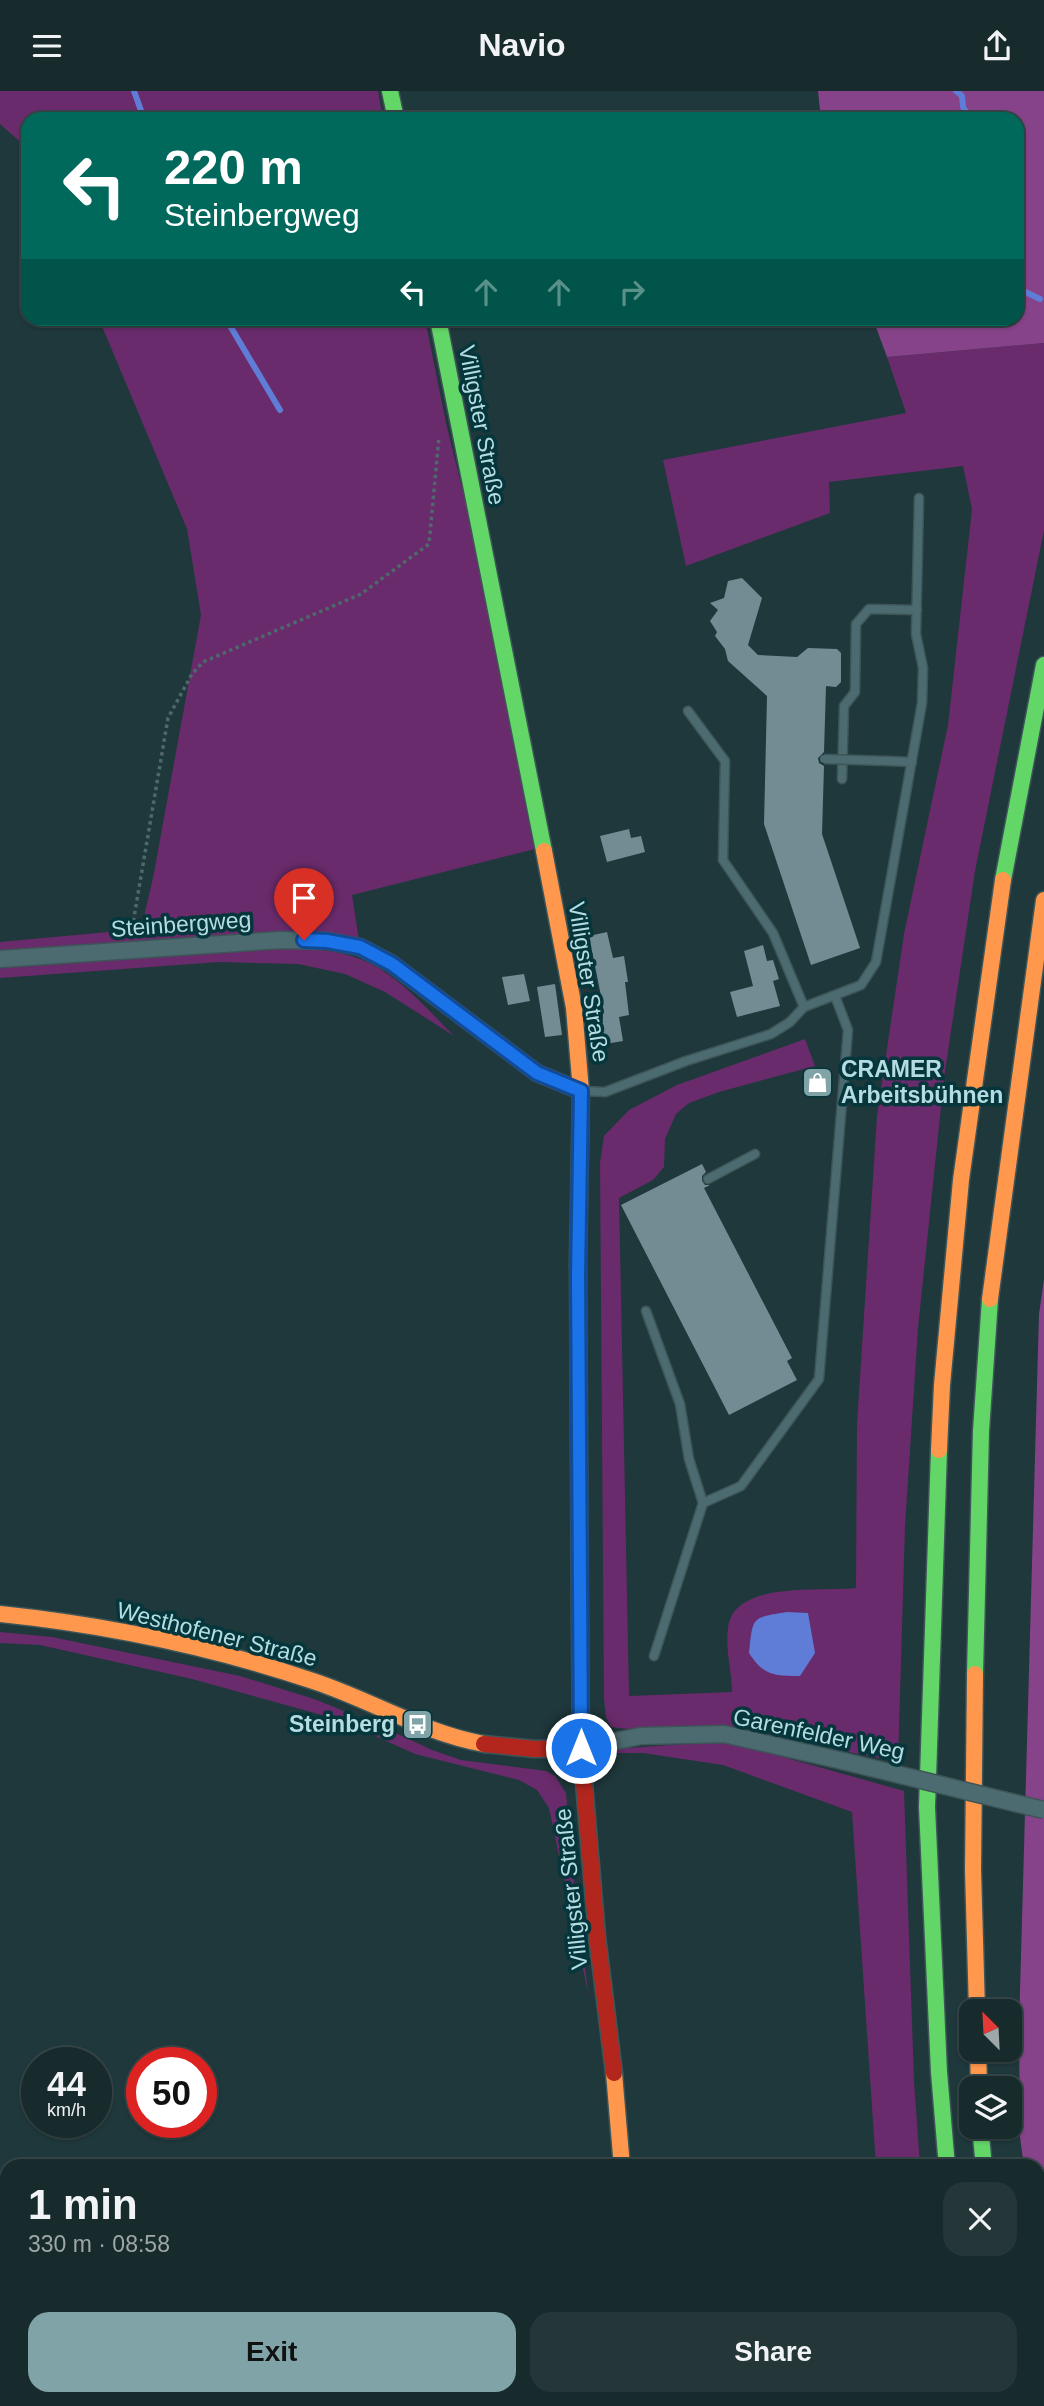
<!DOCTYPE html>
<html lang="en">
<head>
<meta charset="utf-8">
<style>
	:root { --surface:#172a2c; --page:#243638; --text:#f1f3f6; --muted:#9ea7a9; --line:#364648; --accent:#80a3a8 }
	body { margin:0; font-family:Arial,sans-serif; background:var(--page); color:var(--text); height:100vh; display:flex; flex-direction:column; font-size:26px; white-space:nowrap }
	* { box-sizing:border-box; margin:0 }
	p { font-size:23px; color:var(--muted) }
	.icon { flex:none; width:38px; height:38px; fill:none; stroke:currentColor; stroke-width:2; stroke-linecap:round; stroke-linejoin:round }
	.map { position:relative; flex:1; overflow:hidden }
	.sheet { position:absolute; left:0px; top:2068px; width:1045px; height:247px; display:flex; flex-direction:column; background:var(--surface); border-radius:21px 21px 0 0; box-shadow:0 2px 5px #0004,0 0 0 2px var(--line) }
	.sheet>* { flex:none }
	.hud { position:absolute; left:21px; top:21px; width:1003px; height:214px; border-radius:21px; box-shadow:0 2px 5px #0004,0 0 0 2px var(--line); background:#00695c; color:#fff; overflow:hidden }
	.needle { width:46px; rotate:336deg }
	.tools { position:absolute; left:959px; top:1908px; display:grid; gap:14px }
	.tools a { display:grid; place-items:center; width:63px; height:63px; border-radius:14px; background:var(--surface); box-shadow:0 2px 5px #0004,0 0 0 2px var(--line); font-size:35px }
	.speed { position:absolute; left:21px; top:1956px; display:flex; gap:14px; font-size:35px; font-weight:700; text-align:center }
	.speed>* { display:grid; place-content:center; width:91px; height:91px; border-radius:50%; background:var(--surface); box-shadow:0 2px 5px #0004,0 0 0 2px var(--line); line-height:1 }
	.speed small { font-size:18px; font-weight:400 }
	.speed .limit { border:10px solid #d22; background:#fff; color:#111 }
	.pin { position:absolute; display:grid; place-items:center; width:60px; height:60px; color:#fff; margin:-72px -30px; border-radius:50% 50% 50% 0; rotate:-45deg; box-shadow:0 0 7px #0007 }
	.pin .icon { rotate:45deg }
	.me { position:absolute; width:77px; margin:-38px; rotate:0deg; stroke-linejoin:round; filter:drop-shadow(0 0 5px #0008) }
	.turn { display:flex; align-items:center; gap:24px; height:147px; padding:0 28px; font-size:32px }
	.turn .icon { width:91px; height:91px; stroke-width:2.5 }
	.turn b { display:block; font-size:49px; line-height:60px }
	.lanes { display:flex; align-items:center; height:66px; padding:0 28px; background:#0003; justify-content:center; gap:35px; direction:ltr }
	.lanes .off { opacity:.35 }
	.round { display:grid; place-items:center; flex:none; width:74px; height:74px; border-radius:21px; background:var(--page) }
	.summary { display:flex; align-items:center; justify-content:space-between; height:119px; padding:0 28px }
	h1 { font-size:42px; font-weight:600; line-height:52px }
	.action { display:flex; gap:14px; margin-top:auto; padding:14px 28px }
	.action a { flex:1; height:80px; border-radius:21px; background:var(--accent); color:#111; font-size:28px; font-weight:600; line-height:80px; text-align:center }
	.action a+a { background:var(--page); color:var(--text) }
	header { display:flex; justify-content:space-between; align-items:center; height:91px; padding:0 28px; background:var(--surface); font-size:32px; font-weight:600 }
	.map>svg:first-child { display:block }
	.green { fill:#692b6b }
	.forest { fill:#874389 }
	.water { fill:#5f7dd6 }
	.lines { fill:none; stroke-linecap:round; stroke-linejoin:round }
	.stream { stroke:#5f7dd6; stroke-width:6 }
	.building { fill:#738c93 }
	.lane-casing { stroke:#3e5558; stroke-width:11 }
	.street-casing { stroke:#3e5558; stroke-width:19 }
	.fast-casing { stroke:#3e5558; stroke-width:19 }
	.slow-casing { stroke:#3e5558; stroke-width:19 }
	.jam-casing { stroke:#3e5558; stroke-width:19 }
	.path { stroke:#4f686b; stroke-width:3.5; stroke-dasharray:3.5 3.5; stroke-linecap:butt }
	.lane { stroke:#4c6b70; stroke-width:8 }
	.street { stroke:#4c6b70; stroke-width:16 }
	.fast { stroke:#63d668; stroke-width:16 }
	.slow { stroke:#ff974d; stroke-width:16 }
	.jam { stroke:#b3261e; stroke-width:16 }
	.lane-bridge-casing { stroke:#3e5558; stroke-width:11; stroke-linecap:butt }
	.street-bridge-casing { stroke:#3e5558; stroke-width:19; stroke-linecap:butt }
	.lane-bridge { stroke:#4c6b70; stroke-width:8 }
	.street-bridge { stroke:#4c6b70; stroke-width:16 }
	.route-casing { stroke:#114b97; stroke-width:18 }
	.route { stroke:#1a73e8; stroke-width:12 }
	.labels { text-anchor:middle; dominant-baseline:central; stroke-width:7; stroke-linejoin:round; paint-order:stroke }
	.street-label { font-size:23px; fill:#b5dce2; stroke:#05363c }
	.poi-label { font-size:23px; font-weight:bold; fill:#b5dce2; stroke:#05363c; text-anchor:start }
</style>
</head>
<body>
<header><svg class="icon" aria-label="menu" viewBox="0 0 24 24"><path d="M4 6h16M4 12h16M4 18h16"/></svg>Navio<svg class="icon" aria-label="share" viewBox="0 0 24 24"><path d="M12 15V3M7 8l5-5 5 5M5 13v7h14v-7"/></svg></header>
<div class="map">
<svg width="1044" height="2315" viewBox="0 0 1044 2315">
	<rect width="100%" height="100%" fill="#1f383b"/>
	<path class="green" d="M0 0H378L383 28H28V61L26 56 0 33Z
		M99 228H425L446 332 518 626 543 756 352 804 360 856 326 845 0 862V851L141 838 153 787 201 524 187 438Z
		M1044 252V439L975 780 944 987 918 1237 905 1435 898 1671 849 1661 780 1641 711 1634 628 1638 611 1636 606 1626 604 1608 600 1072 604 1045 629 1019 677 994 805 948 815 975 719 1001 689 1012 676 1023 665 1048 664 1076 653 1089 619 1107 629 1605 732 1601C732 1581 725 1558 728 1537 733 1489 822 1501 856 1497L857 1332 877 1025 904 843 948 634 972 418 963 375 829 391 830 422 686 475 663 369 906 322 887 266Z
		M290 857C318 858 346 860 371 873 403 889 429 920 454 945L385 901 345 883 298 873 219 871 0 887V874Z
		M0 1541 52 1546 240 1585 317 1609 385 1637 432 1659 461 1669 546 1680 555 1685 566 1702 577 1821 589 1906 549 1717 537 1699 519 1689 415 1663 340 1629 192 1588 40 1554 0 1552Z
		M726 1650 904 1700 914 1990 920 2075H876L852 1721 723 1674 643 1662H613L615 1658Z
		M872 2308H935L936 2315H840Z"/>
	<path class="forest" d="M818 0H1044V252L887 266 873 228H1017V28H821Z
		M1044 1188V2263L1038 2208V2076H1024L1020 2046 1019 1936 1039 1223Z"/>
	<path class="water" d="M787 1521 808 1522 815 1562 800 1585C774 1585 764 1585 749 1562 753 1525 751 1527 787 1521Z"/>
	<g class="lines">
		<path class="stream" d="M134 0 144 28
			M956 0 962 5 963 16 970 28
			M1017 197 1040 208
			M226 228 280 319"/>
	</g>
	<path class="building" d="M742 487 762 507 748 554 758 564 797 566 808 557 837 558 841 562V591L836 596 826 595 824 661 818 667 819 672 824 675 822 743 860 857 811 874 764 733 767 605 728 570 725 558 715 545 717 541 710 530 718 519 710 512 724 507 728 490Z
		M629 738 631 747 641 745 645 761 607 771 600 745Z
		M607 841 613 867 624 865 628 891H625L629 924 619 926 623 950 600 954 596 930 603 928V915L589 845Z
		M763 854 767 870 773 869 779 888 773 890 780 915 737 926 730 901 753 895 744 860Z
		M524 883 530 910 508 914 502 886Z
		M555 893 562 944 545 946 537 896Z
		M702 1073 706 1081 702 1085V1090L705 1094H710L704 1097 792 1267 787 1270 797 1289 729 1324 621 1114Z"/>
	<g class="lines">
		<defs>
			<path id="lane" d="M688 620 725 670 723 769 773 842 804 916
				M888 670 912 671
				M842 688 844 615 855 601 856 533 869 518 917 519
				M584 1000 605 1001 686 970 771 943 790 931 804 916 861 894 876 871 922 612 923 577 916 543 919 407
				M708 1088 755 1063
				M646 1220 680 1313 689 1368 703 1412
				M654 1565 703 1412 741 1395 819 1288 848 939 835 905"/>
			<path id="street" d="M0 868 281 849 327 850 360 856 392 873 537 982 581 1000
				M581 1657 641 1645 724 1643 843 1670"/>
			<path id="fast" d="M390 0 396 28
				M438 228 544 760
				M1003 789 1044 574
				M578 1174 580 1530
				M939 1359 927 1716 939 1981 947 2076
				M975 1583 981 1340 990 1208
				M980 2035 984 2076"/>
			<path id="slow" d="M544 760 574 917 581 1000 578 1174
				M990 1208 1044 809
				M939 1359 942 1294 961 1089 1003 789
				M0 1523C106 1534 212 1556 313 1590 371 1609 423 1642 484 1653
				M975 1583 973 1779 977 1920
				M978 1958 979 1997
				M614 1982 622 2076
				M966 2308 967 2315"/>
			<path id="jam" d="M580 1530 581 1657 597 1845 614 1982
				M484 1653 535 1658 581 1657
				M639 2308 640 2315
				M1009 2308 1010 2315"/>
		</defs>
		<use href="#lane" class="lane-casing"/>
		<use href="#street" class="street-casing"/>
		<use href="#fast" class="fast-casing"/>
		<use href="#slow" class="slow-casing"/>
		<use href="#jam" class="jam-casing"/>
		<path class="path" d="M131 844 168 627 192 583 203 571 361 503 429 453 439 346"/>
		<use href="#lane" class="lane"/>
		<use href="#street" class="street"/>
		<use href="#fast" class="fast"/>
		<use href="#slow" class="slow"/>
		<use href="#jam" class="jam"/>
		<defs>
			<path id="lane-bridge" d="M824 668 888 670"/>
			<path id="street-bridge" d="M843 1670 1044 1719"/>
		</defs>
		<use href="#lane-bridge" class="lane-bridge-casing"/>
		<use href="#street-bridge" class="street-bridge-casing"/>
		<use href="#lane-bridge" class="lane-bridge"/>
		<use href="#street-bridge" class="street-bridge"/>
	</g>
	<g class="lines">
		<defs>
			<path id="route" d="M304 849 327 850 360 856 392 873 537 982 581 1000 578 1185 581 1657"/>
		</defs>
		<use href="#route" class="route-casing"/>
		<use href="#route" class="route"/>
	</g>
	<defs>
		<symbol id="shop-square" viewBox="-11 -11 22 22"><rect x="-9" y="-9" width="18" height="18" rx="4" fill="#80a3a8" stroke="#05363c"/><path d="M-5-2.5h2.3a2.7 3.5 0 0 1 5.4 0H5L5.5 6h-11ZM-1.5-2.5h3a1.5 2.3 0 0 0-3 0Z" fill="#fff"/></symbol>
		<symbol id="bus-square" viewBox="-11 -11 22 22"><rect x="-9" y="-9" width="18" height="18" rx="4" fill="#80a3a8" stroke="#05363c"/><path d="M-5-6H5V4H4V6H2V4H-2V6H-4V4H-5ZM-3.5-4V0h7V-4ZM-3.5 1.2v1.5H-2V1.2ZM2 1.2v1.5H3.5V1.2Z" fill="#fff"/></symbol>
	</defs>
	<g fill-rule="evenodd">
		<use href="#shop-square" x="800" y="974" width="35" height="35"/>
		<use href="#bus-square" x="400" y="1616" width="35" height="35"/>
	</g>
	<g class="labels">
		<g class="street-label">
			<text transform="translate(482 334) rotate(79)">Villigster Straße</text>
			<text transform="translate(181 833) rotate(-4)">Steinbergweg</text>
			<text transform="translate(589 891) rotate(81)">Villigster Straße</text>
			<text transform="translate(217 1543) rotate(14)">Westhofener Straße</text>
			<text transform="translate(819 1643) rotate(12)">Garenfelder Weg</text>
			<text transform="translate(571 1798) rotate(-96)">Villigster Straße</text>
		</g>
		<g class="poi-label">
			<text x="841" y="978">CRAMER<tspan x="841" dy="26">Arbeitsbühnen</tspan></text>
			<text x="395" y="1633" text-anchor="end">Steinberg</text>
		</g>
	</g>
</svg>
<div class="tools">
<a><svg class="needle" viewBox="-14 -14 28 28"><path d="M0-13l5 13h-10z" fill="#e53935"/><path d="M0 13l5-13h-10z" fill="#9ea7a9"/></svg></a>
<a><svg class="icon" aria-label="layers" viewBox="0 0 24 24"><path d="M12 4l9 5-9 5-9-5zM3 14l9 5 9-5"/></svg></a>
</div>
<div class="speed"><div>44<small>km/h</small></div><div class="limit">50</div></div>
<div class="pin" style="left:304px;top:849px;background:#d93025"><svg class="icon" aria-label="arrive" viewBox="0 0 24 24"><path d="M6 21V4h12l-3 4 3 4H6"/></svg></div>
<svg class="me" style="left:581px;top:1657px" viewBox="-20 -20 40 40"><circle r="17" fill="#1a73e8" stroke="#fff" stroke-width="3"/><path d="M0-11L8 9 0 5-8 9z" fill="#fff"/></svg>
<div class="hud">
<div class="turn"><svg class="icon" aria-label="left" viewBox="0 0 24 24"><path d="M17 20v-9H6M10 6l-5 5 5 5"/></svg><div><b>220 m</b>Steinbergweg</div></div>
<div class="lanes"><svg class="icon" aria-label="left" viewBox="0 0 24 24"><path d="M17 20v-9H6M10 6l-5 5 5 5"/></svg><svg class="icon off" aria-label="ahead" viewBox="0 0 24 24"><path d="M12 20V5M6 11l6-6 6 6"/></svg><svg class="icon off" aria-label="ahead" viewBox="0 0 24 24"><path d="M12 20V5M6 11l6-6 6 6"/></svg><svg class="icon off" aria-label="right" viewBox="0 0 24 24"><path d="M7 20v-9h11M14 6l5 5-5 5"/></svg></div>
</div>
<section class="sheet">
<div class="summary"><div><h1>1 min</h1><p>330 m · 08:58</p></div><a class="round"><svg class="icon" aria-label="close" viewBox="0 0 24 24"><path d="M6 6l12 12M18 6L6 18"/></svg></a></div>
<div class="action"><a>Exit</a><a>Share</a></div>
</section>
</div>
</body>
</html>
